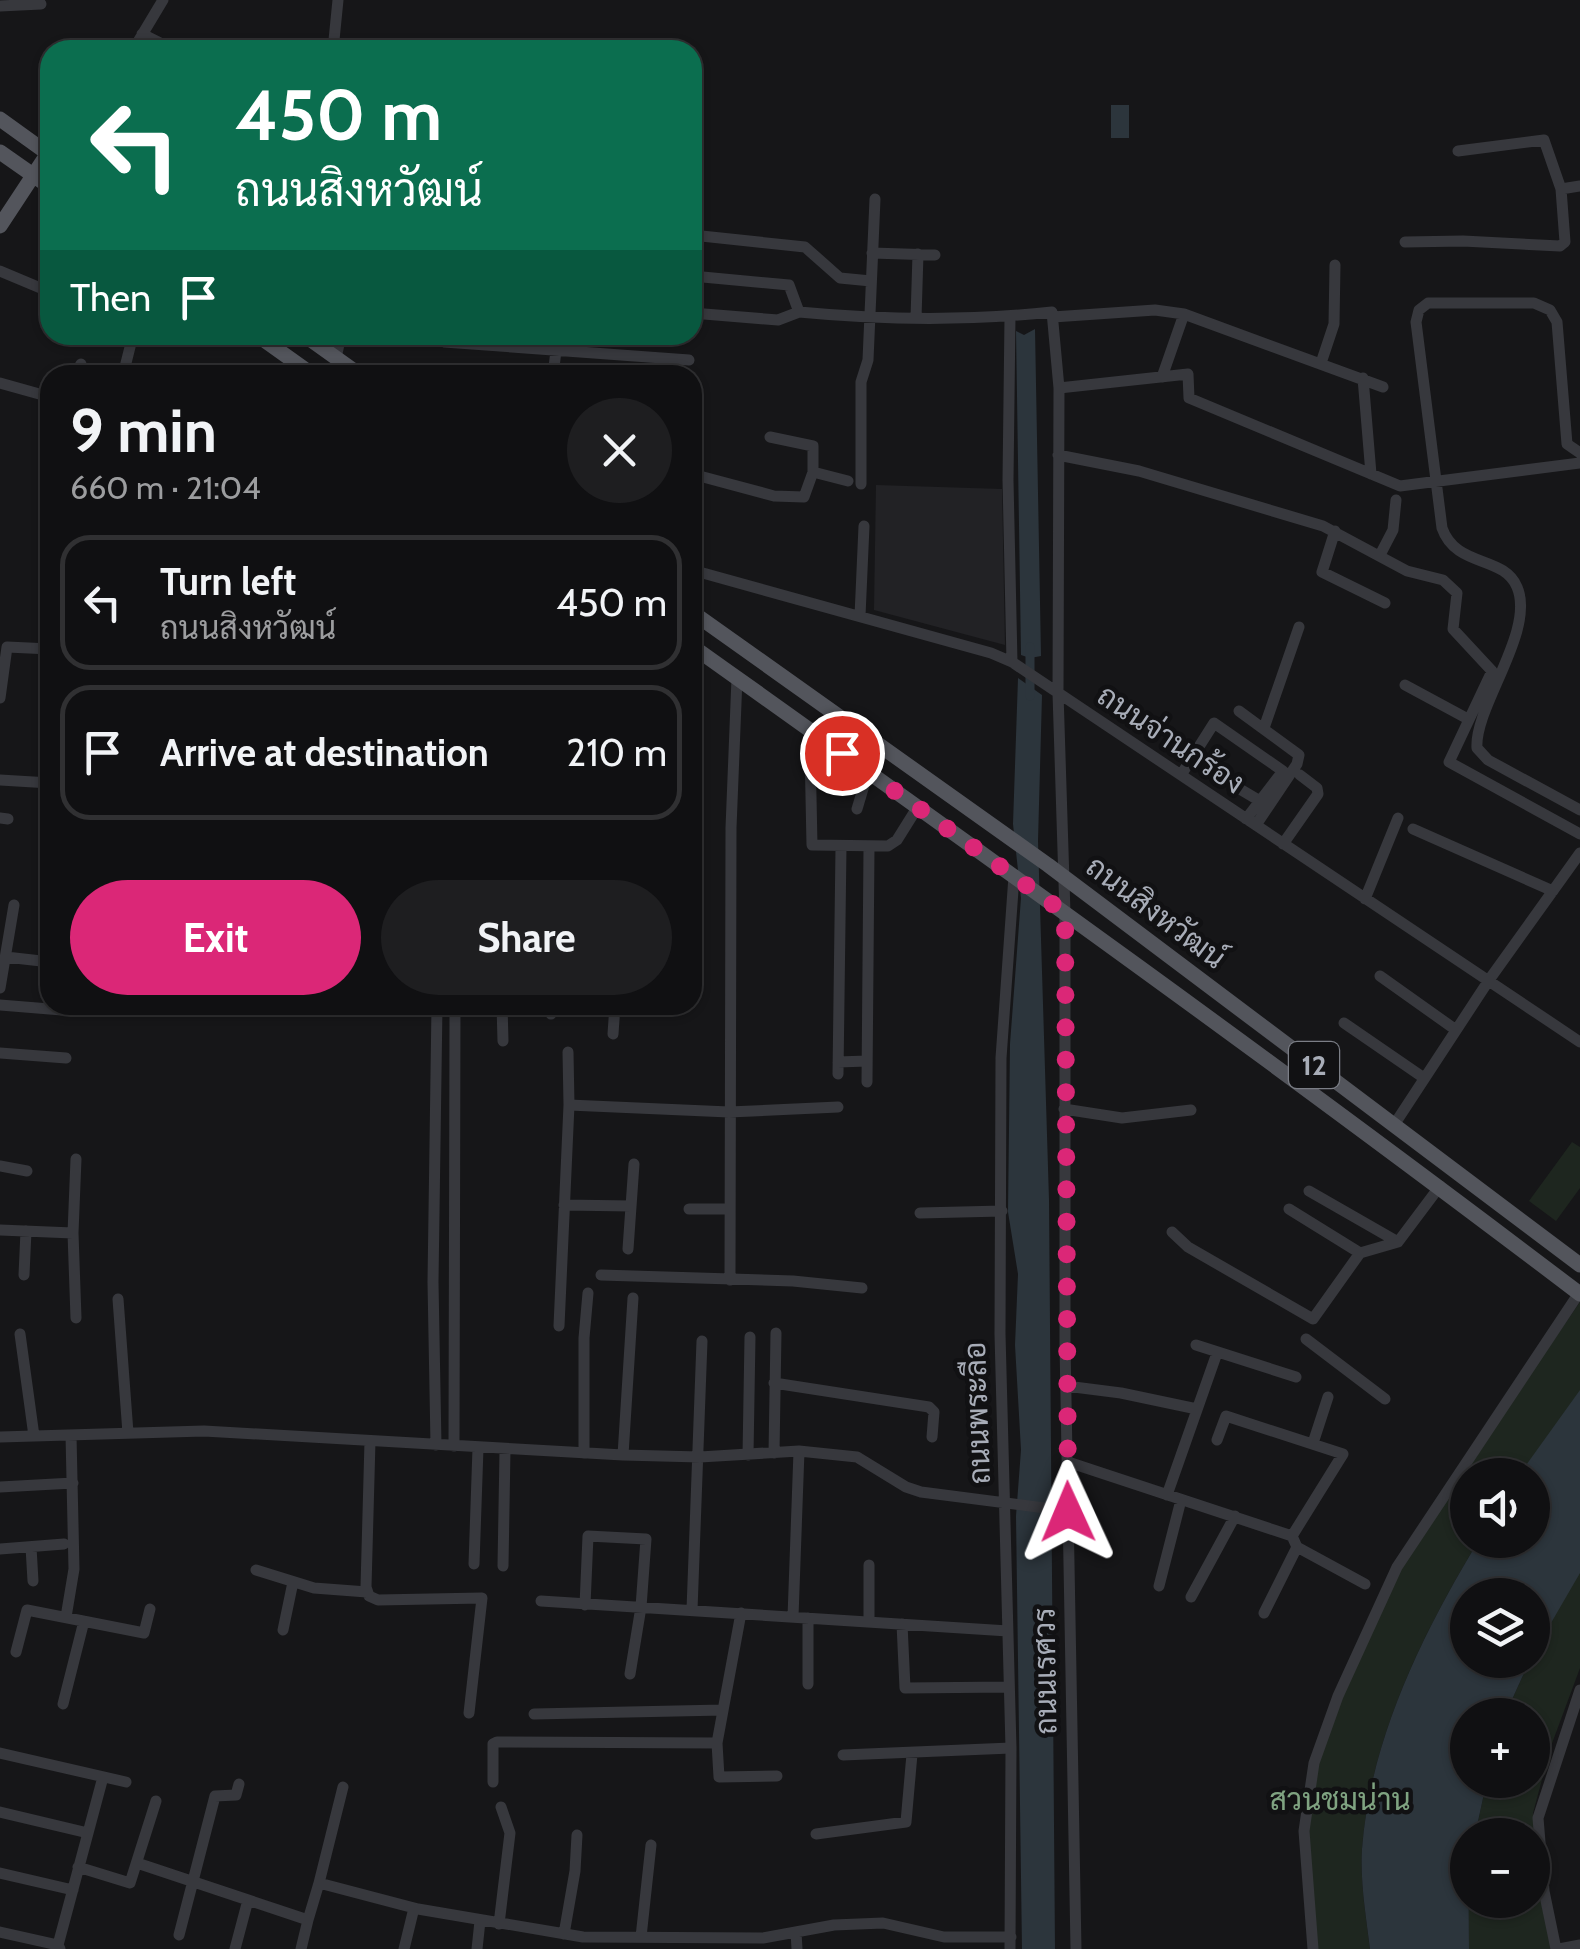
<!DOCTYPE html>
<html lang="en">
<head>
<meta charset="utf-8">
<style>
	:root { --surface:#101012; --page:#1e1e20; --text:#f1f3f6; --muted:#9c9d9f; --line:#303032; --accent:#db2777 }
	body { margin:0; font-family:Cabin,Sarabun,sans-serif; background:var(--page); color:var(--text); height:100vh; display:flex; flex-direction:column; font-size:38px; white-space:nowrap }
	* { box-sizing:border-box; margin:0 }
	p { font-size:32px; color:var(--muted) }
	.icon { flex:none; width:55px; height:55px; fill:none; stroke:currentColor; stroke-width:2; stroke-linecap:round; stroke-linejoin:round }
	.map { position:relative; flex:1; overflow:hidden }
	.sheet { position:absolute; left:40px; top:365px; width:662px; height:650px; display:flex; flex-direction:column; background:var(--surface); border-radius:30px; box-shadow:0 2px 8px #0004,0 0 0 2px var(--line) }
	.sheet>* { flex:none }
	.banner { position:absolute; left:40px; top:40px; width:662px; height:305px; border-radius:30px; box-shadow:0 2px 8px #0004,0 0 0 2px var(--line); background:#0b6e4f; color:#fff; overflow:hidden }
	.tools { position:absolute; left:1450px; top:1458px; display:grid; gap:20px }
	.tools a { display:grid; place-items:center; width:100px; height:100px; border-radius:50%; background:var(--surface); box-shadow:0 2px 8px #0004,0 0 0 2px var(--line); font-size:50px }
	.pin { position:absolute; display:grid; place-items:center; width:85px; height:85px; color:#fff; margin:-42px; border:5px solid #fff; border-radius:50%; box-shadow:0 2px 10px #0007 }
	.me { position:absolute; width:110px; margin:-55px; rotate:359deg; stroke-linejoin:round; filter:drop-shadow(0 0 8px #0008) }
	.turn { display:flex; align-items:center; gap:35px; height:210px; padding:0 30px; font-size:45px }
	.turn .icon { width:130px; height:130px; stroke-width:2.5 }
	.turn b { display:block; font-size:70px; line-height:85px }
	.then { display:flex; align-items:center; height:95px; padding:0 30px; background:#0003; gap:20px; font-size:38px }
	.round { display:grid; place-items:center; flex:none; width:105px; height:105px; border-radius:52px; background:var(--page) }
	.summary { display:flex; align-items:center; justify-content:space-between; height:170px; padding:0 30px }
	h1 { font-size:60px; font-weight:700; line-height:75px }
	.action { display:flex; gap:20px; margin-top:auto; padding:20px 30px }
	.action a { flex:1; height:115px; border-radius:60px; background:var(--accent); color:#fff; font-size:40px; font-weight:700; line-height:115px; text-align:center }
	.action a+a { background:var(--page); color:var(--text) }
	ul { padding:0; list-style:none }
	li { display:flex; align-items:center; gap:30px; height:135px; margin:0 20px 15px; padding:0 10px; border:5px solid var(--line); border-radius:30px }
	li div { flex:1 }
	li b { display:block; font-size:38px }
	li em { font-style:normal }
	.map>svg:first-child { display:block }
	.built { fill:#222225 }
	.green { fill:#1e261f }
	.water { fill:#2c353c }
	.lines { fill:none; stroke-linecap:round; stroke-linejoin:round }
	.canal { stroke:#2c353c; stroke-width:9 }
	.minor { stroke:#37383d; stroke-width:11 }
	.major { stroke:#53555c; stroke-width:15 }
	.route { stroke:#db2777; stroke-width:18; stroke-dasharray:0 32.4 }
	.labels { text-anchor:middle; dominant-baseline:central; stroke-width:9; stroke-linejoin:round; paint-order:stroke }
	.shield { fill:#111113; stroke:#7b7e86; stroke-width:2.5 }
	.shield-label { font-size:28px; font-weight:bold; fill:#a8adb8 }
	.street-label { font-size:30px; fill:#a8adb8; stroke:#111113 }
	.park-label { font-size:30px; fill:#7fa381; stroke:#111113 }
</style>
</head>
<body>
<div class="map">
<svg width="1580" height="1949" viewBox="0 0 1580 1949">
	<rect width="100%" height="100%" fill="#161618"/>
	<path class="built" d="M876 485 1002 489 1005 645 874 610Z"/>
	<path class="green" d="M1572 1142 1580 1147V1188L1556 1221 1529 1201Z
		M1580 1302V1396L1523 1475H1468V1540H1479C1423 1632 1370 1740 1362 1849 1360 1882 1366 1916 1370 1949H1313L1304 1831 1316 1757 1397 1567Z
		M1580 1563V1668L1551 1746 1533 1813 1551 1949H1469L1468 1900H1532V1835H1475L1487 1780H1532V1715H1505L1530 1660H1532L1544 1627Z"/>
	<path class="water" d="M1111 105H1129V138H1111Z
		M1035 329 1041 656 1030 658 1021 655 1016 331 1024 335Z
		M1018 678 1042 695 1038 841 1049 1200 1055 1949H1022L1016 1516 1021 1450 1015 1345 1018 1274 1008 1212 1010 1044 1021 898 1013 824Z
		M1580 1390V1573L1533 1654 1532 1595H1468V1660H1530L1505 1715H1468V1780H1487L1475 1835H1468L1469 1949H1370C1366 1916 1360 1882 1362 1849 1370 1740 1423 1632 1479 1540H1532V1475H1519Z"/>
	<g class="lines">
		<path class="canal" d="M1030 696V647"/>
		<path class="minor" d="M0 6 41 4
			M142 34 174 50
			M133 50 163 0
			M333 50 338 0
			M1458 151 1544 140 1561 189
			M692 235 805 247 840 278 871 281
			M1405 242 1463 241 1560 246 1565 242 1561 189 1580 186
			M872 253 935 255
			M0 271 50 292
			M692 276 789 285 799 312C883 320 968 321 1052 312L1059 388 1058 693 1065 913V1344L1076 1949
			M692 313 778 320 799 312
			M1010 317 1008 480 1012 662
			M1053 317 1155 310 1184 314 1383 387
			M916 318 918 254
			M444 342 689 360
			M336 358 341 335
			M1321 363 1334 324 1335 265
			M75 375 81 364
			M123 375 133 335
			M553 375 556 351
			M1162 377 1184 314
			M1363 378 1371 474
			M0 383 50 397
			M1059 388 1188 374 1189 398 1400 486 1580 463
			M770 437 813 446V472
			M1580 453 1567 444 1557 322 1550 310 1534 303H1428L1419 310 1416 322 1442 528C1456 568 1504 555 1517 587 1536 631 1474 707 1477 748L1488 760 1580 810
			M1058 455 1139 471 1323 526 1407 571 1443 580 1457 593 1453 629 1492 671 1449 762 1580 834
			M692 474 774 496 804 497 813 472 848 481
			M861 484V382L868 360 875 199
			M1335 531 1322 572 1385 603
			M50 543 45 545V590L50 594
			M1380 555 1393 530 1396 500
			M692 570 991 653 1012 662 1580 1042
			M860 616 864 526
			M1405 685 1468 719
			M0 698 7 647 50 649
			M1239 711 1299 755 1297 764 1256 825
			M1264 728 1299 627
			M815 734 810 748 812 845 888 846 897 840 917 808
			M1191 760 1260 801
			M1181 775 1214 723 1283 771 1246 819
			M0 780 50 783
			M857 809 868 772
			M0 818 8 819
			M1413 829 1553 891
			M1283 844 1318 794 1317 788 1300 775
			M1365 899 1398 818
			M6 957 50 962
			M1380 976 1456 1030
			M0 988 14 905
			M0 1005 74 1011
			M502 1005 503 1041
			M551 1005V1014
			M1344 1023 1424 1078
			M613 1034 615 1005
			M0 1053 66 1058
			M838 1062 867 1061
			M838 1074 841 847
			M867 1082 869 848
			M569 1105 729 1112 838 1107
			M1064 1109 1122 1118 1191 1110
			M1394 1125 1489 980 1580 853
			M0 1166 27 1171
			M1309 1191 1398 1242
			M564 1205 631 1206
			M689 1209H729
			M1289 1209 1360 1253
			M920 1213 1002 1211
			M0 1230 73 1233 76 1318
			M1172 1232 1188 1247 1313 1319 1360 1253 1398 1242 1440 1186
			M73 1233 76 1159
			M628 1249 634 1164
			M24 1275 26 1231
			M601 1275 793 1281 862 1288
			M730 1280 731 828 737 678
			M118 1299 128 1433
			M559 1326 569 1105 568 1052
			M20 1334 34 1436
			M1306 1339 1385 1399
			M1196 1345 1296 1377
			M774 1383 929 1407 934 1412 932 1437
			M1066 1386 1121 1393 1197 1409
			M0 1437 204 1431 623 1455 700 1457 799 1451 857 1457 906 1487 921 1492 1068 1511
			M1217 1440 1226 1416 1343 1454 1292 1536
			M370 1441 366 1587 369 1596 378 1600 482 1598 469 1713
			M1313 1443 1328 1397
			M436 1445 433 1282 437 1005
			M454 1446 455 1005
			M584 1453V1338L588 1293
			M774 1453 776 1333
			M623 1455 633 1298
			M748 1455 750 1337
			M1068 1462 1292 1536 1297 1547 1365 1584
			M0 1487 73 1483
			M1167 1495 1217 1353
			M31 1547 33 1581
			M0 1549 64 1544
			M474 1564 478 1448
			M503 1566 505 1450
			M256 1570 314 1588 367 1592
			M1159 1586 1181 1500
			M1191 1597 1235 1516
			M541 1601 1008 1631
			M585 1605 588 1536 646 1539 641 1607 630 1674
			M692 1610 702 1341
			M741 1613 717 1743 719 1777 777 1776
			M1264 1613 1297 1547
			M66 1617 74 1569 71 1435
			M793 1617 799 1451
			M869 1622V1565
			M902 1624 905 1688 1009 1687
			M283 1630 293 1582
			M16 1652 27 1610 144 1633 150 1609
			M808 1684V1618
			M63 1704 84 1621
			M534 1714 723 1710
			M0 1753 126 1782
			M843 1755 1011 1748
			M493 1782V1744L497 1742 717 1743
			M0 1812 88 1833
			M816 1834 906 1822 912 1754
			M137 1863 308 1920 319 1883 418 1909 583 1937 763 1938 834 1925 883 1923 944 1937H1011
			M78 1867 130 1883 156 1801
			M0 1873 73 1890
			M319 1883 343 1787
			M499 1924 510 1833 501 1807
			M0 1932 58 1945
			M796 1932 797 1949
			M564 1934 575 1871 577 1835
			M179 1935 215 1796 236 1795 239 1784
			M641 1937 651 1845
			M60 1949 58 1945 103 1777
			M235 1949 248 1900
			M301 1949 308 1920
			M404 1949 414 1908
			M477 1949 480 1921
			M1010 1949 1011 1748 1000 1334 1001 1058 1014 876
			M1313 1949 1304 1831 1314 1763 1338 1696 1397 1567 1579 1293
			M1556 1949 1544 1891 1538 1818 1580 1690
			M1559 1949 1580 1945"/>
		<path class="major" d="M0 119 50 155
			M0 152 50 187
			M0 226 48 153
			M257 335 313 375
			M304 335 360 375
			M692 612 1048 865 1580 1265
			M692 646C991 859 1288 1072 1580 1294"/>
	</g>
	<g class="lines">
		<path class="route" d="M842 753 1065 913 1068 1512"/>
	</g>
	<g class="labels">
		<rect class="shield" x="1289" y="1042" width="50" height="46" rx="8"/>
		<g class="shield-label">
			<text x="1314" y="1065">12</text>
		</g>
		<g class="street-label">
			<text transform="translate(1171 739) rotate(34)">ถนนจ่านกร้อง</text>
			<text transform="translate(1156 912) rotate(37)">ถนนสิงหวัฒน์</text>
			<text transform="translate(977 1413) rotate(-92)">ถนนพระลือ</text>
			<text transform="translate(1045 1671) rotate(-91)">ถนนเรศวร</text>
		</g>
		<g class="park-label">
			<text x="1340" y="1799">สวนชมน่าน</text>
		</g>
	</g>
</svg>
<div class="tools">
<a><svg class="icon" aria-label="sound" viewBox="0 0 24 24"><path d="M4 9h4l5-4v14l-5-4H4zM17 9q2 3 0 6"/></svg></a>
<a><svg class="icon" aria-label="layers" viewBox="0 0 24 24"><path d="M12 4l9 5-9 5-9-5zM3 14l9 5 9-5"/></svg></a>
<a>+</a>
<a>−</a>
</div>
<div class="pin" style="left:842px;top:753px;background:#d93025"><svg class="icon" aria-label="arrive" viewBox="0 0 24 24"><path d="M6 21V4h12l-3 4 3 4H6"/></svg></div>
<svg class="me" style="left:1068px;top:1512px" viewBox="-20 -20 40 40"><path d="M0-17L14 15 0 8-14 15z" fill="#db2777" stroke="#fff" stroke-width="4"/></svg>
<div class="banner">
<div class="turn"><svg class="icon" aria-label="left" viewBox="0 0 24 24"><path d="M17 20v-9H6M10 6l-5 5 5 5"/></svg><div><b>450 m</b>ถนนสิงหวัฒน์</div></div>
<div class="then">Then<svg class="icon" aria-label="arrive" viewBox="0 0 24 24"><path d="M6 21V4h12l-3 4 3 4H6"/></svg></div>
</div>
<section class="sheet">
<div class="summary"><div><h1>9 min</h1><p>660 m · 21:04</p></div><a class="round"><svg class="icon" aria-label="close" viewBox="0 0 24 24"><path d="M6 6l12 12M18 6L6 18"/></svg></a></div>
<ul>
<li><svg class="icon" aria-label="left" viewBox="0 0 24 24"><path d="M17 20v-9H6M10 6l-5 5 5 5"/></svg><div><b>Turn left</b><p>ถนนสิงหวัฒน์</p></div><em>450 m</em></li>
<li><svg class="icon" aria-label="arrive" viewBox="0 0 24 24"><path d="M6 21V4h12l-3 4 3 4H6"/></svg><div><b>Arrive at destination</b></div><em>210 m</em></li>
</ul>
<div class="action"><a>Exit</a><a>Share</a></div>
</section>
</div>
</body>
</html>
